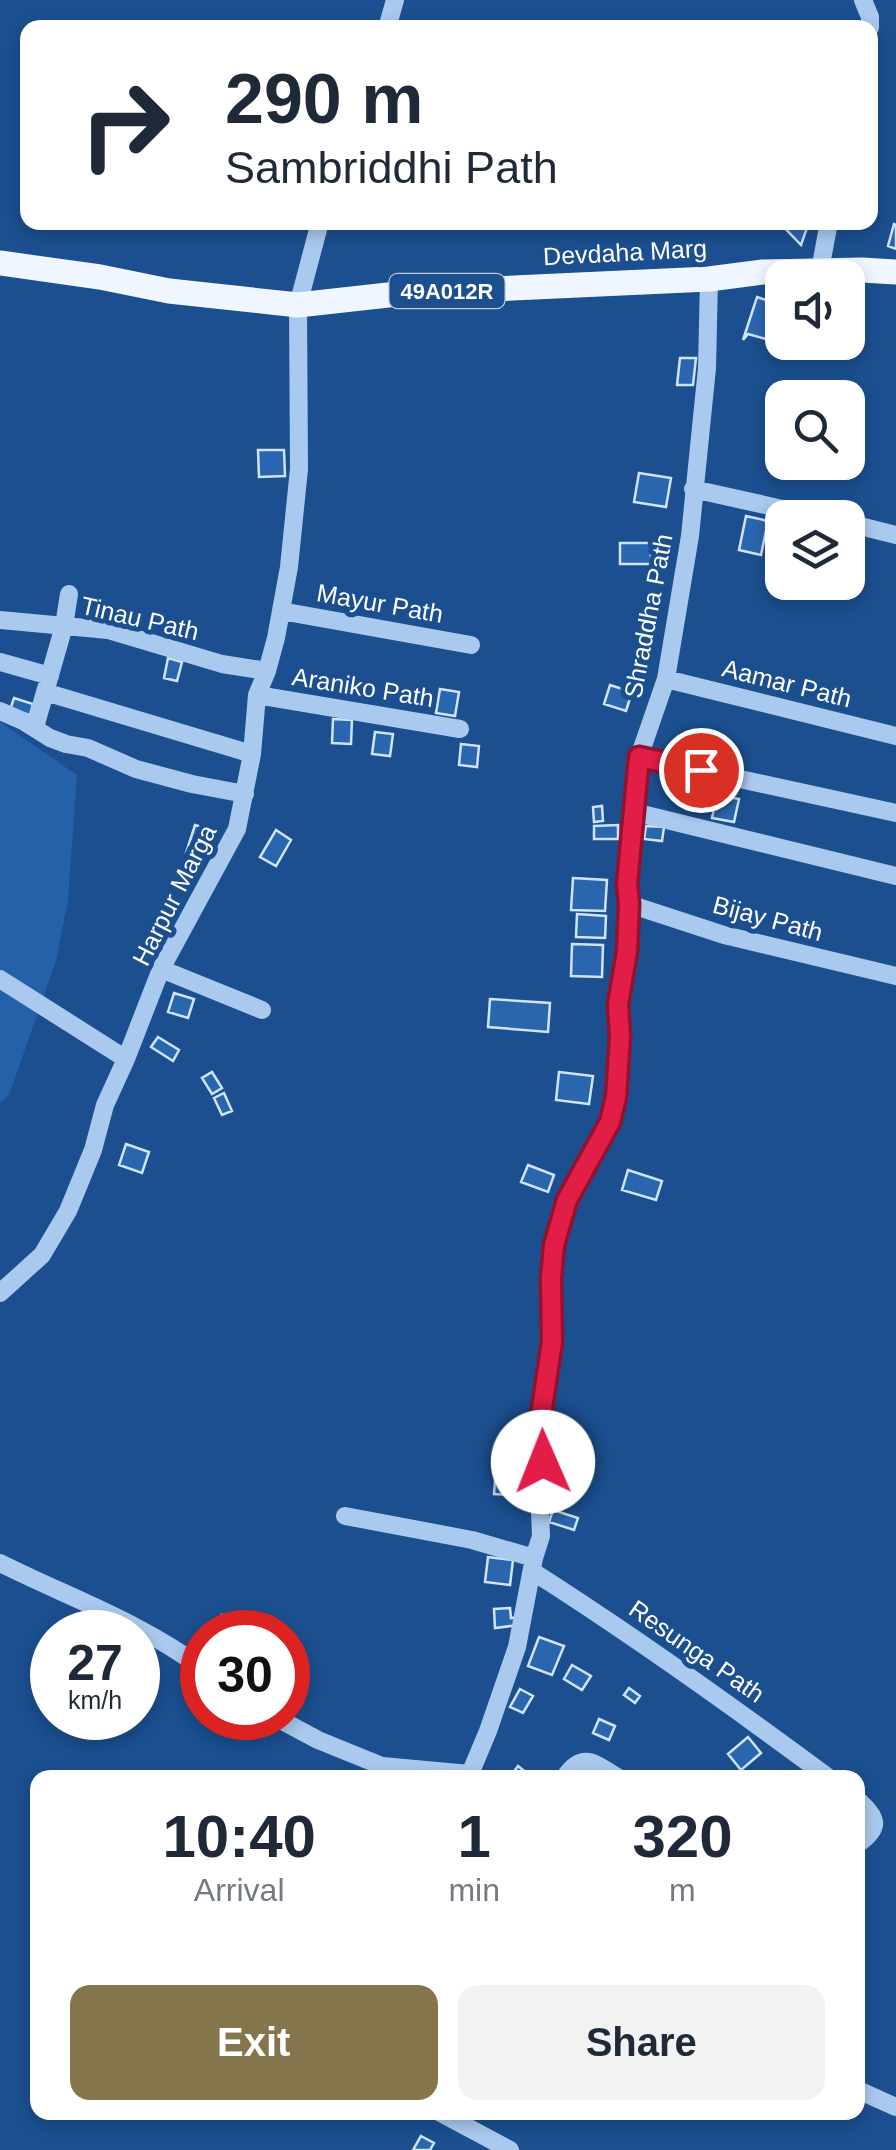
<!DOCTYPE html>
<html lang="en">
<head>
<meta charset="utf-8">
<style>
	:root { --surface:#fff; --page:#f2f2f3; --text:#1f2937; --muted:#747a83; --accent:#84754c }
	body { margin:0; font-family:Arial,sans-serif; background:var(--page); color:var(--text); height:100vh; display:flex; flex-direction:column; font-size:38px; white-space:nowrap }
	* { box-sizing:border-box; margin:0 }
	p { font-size:32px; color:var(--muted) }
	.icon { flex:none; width:55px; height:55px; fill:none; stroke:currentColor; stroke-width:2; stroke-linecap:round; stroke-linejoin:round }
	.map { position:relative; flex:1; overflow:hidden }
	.drawer { position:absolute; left:30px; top:1770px; width:835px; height:350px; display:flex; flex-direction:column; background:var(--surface); border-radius:20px; box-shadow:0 5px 15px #0003 }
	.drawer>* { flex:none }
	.guide { position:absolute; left:20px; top:20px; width:858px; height:210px; border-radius:20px; box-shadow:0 5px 15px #0003; background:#fff; color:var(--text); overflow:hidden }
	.controls { position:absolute; left:765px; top:260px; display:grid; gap:20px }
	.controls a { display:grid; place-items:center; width:100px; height:100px; border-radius:20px; background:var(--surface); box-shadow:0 5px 15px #0003; font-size:50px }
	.speed { position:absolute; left:30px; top:1610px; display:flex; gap:20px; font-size:50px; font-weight:700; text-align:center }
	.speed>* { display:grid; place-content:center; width:130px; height:130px; border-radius:50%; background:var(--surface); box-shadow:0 5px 15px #0003; line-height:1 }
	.speed small { font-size:25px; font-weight:400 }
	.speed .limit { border:15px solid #d22; background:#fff; color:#111 }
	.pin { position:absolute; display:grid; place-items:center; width:85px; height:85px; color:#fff; margin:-42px; border:5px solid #fff; border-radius:50%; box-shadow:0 2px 10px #0007 }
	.me { position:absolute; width:110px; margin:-55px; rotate:359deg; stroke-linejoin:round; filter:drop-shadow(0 0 8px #0008) }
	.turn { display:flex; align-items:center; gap:35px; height:210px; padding:0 40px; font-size:45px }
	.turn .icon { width:130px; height:130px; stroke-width:2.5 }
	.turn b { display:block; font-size:70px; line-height:85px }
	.eta { display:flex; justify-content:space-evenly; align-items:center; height:170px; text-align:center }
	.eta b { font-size:60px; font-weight:600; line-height:70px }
	.button { display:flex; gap:20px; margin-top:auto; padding:20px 40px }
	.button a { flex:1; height:115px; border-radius:20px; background:var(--accent); color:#fff; font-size:40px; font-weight:600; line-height:115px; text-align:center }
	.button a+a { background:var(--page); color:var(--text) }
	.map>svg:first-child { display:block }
	.green { fill:#2461a8 }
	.building { fill:#2a66ad; stroke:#cfe3fa; stroke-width:2.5 }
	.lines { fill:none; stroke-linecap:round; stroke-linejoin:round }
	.minor { stroke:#a9c9ee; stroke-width:18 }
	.major { stroke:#f0f6ff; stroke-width:25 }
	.route-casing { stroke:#92132f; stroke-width:25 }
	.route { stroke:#e11d48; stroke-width:18 }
	.labels { text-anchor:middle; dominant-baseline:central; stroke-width:10; stroke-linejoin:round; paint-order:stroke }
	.shield { fill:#1b4f8f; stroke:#bbcadd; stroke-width:2.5 }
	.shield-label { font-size:22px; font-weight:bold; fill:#fff }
	.street-label { font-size:25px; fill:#fff; stroke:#1b4f8f }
</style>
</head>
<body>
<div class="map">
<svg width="896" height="2150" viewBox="0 0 896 2150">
	<rect width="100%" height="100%" fill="#1b4f8f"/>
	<path class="green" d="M0 722 77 775 68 900 56 961 9 1095 0 1103Z"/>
	<path class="building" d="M779 222H809L801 245Z
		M894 224 896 225V249L888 246Z
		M757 297 781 305 773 341 748 334 743 340Z
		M782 322V342H801L803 357 781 358 780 323Z
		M680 358H696L693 385H677Z
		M258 450H284L285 476 259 477Z
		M639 473 671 478 666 507 634 502Z
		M746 516 768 521 761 555 739 550Z
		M620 543H651V564H620Z
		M657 548 671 550 668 567 654 565Z
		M168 658 182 662 177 681 164 678Z
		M610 685 632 692 626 711 604 704Z
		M440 689 459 692 455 716 436 713Z
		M14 698 33 704 30 715 10 710Z
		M333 719 352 720 351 744 332 743Z
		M375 732 393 734 390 756 372 754Z
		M461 744 479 746 477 767 459 765Z
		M717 795 739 799 734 822 712 818Z
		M602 806 603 821 594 822 593 807Z
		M195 825 212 830 203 858 186 853Z
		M618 825V839H594V826Z
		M646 826 664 827 662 841 644 839Z
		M276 830 291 840 276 866 260 857Z
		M573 878 607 880 605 911 571 910Z
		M577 914 606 916 605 938 576 937Z
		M572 944 603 945 602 977 571 976Z
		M174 993 194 999 188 1018 168 1012Z
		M490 999 550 1003 548 1032 488 1027Z
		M158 1037 179 1050 173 1061 151 1047Z
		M212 1072 222 1088 212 1094 202 1078Z
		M559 1072 593 1076 589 1104 556 1100Z
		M224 1093 232 1111 222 1115 214 1098Z
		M126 1144 149 1152 142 1173 119 1165Z
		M528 1165 554 1175 548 1192 521 1182Z
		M628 1170 662 1181 656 1200 622 1190Z
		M516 1442 527 1443 525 1462 514 1461Z
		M496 1469 514 1471 512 1495 494 1494Z
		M553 1510 578 1518 574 1530 549 1522Z
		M488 1557 513 1560 510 1585 485 1582Z
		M510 1608 511 1618 519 1617V1625L495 1628 494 1609Z
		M222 1615 242 1632H206Z
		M539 1637 564 1646 552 1675 528 1666Z
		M572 1665 591 1676 582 1690 564 1679Z
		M629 1688 640 1696 635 1703 624 1695Z
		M520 1689 533 1696 523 1713 510 1707Z
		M599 1719 615 1726 609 1740 593 1733Z
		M748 1737 761 1753 741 1770 728 1754Z
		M518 1766 531 1776V1778H509Z
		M421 2136 434 2143 430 2150H413Z"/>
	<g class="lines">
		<path class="minor" d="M863 0 870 17V28
			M387 28 395 0
			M820 270 829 222
			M693 489 823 518
			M848 523 896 535
			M281 611 471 645
			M0 620 108 630 222 664 267 671
			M0 662 50 676
			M666 679 896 736
			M45 692 252 754
			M257 695 460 729
			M0 711 23 721 50 738 66 744 88 748 136 769 192 784 245 794
			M35 727 64 626 69 594
			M639 757 896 813
			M634 812 896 876
			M629 904 724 935 896 976
			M161 969 262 1010
			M0 979 126 1059
			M0 1293 42 1255 68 1211 93 1150 105 1105 126 1059 161 969 237 829 252 754 257 695 267 671 276 638 289 567 299 469 298 305 320 222
			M345 1516 472 1540 534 1558
			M0 1563C70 1598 138 1621 202 1668
			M532 1571C634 1636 732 1706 829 1778
			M277 1718 318 1740 382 1766 470 1774 477 1778
			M470 1774 488 1731 517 1647 534 1558 541 1536 540 1512 544 1486 542 1408 552 1342 551 1278 554 1245 567 1200 610 1122 616 1097 620 1037 618 1004 627 951 629 904 627 884 639 757 666 679 690 536 707 368 709 279
			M564 1778C583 1750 595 1764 619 1778
			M858 1800C877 1818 882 1827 858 1844
			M858 2090 896 2107
			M439 2112 510 2150"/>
		<path class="major" d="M0 263 100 277 169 291 298 305 406 293 709 279 763 272 862 270 896 272"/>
	</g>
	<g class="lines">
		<defs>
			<path id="route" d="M543 1462 542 1408 552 1342 551 1278 554 1245 567 1200 610 1122 616 1097 620 1037 618 1004 627 951 629 904 627 884 639 757 701 770"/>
		</defs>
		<use href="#route" class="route-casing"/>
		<use href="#route" class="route"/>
	</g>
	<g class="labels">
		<rect class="shield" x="389.5" y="274" width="115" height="34" rx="8"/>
		<g class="shield-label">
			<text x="447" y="291">49A012R</text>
		</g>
		<g class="street-label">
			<text transform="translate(625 252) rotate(-3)">Devdaha Marg</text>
			<text transform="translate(380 603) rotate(10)">Mayur Path</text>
			<text transform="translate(648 616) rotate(-79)">Shraddha Path</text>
			<text transform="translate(140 618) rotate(13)">Tinau Path</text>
			<text transform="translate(787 683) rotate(14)">Aamar Path</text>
			<text transform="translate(363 687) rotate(9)">Araniko Path</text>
			<text transform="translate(174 895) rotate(-63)">Harpur Marga</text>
			<text transform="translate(768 918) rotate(15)">Bijay Path</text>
			<text transform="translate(697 1651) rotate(35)">Resunga Path</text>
		</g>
	</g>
</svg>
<div class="controls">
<a><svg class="icon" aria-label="sound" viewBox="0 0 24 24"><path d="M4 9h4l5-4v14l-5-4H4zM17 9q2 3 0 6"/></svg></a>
<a><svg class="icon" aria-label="search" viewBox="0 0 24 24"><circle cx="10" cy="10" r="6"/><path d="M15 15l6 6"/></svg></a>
<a><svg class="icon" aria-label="layers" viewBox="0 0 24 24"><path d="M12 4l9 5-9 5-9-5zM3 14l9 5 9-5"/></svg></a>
</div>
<div class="speed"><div>27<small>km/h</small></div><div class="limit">30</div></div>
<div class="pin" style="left:701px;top:770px;background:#d93025"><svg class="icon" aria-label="arrive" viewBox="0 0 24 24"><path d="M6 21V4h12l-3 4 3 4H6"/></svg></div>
<svg class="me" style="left:543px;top:1462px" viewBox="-20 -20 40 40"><circle r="19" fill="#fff"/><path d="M0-13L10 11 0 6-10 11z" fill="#e11d48"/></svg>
<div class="guide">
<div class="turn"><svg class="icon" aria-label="right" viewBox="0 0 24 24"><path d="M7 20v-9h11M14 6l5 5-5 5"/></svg><div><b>290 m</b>Sambriddhi Path</div></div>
</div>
<section class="drawer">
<div class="eta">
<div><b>10:40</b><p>Arrival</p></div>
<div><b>1</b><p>min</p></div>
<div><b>320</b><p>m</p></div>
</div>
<div class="button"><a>Exit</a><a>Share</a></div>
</section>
</div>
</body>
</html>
